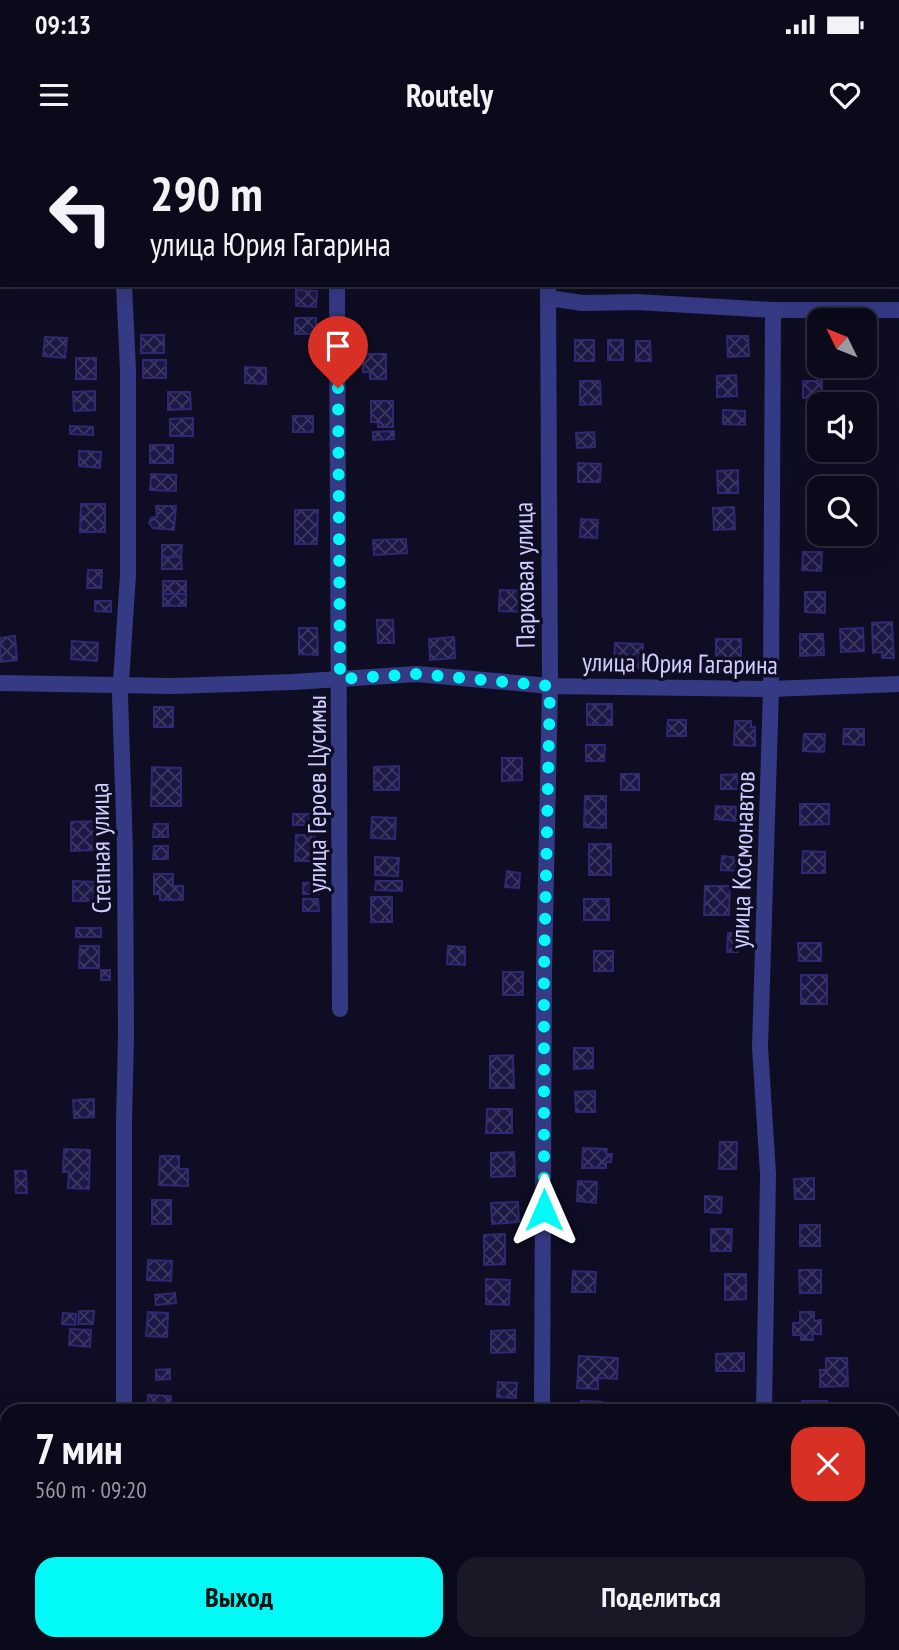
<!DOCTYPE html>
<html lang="ru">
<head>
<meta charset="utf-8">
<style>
	:root { --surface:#0a0a1a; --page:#181827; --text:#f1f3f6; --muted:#999aa2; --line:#2a2b39; --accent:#00faf8 }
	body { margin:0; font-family:"PT Sans Narrow",sans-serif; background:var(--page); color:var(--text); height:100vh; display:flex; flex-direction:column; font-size:26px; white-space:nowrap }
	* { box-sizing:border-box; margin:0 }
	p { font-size:23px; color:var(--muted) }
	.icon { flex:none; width:38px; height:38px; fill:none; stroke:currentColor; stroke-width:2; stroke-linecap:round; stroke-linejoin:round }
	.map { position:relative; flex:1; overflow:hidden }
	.sheet { position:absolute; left:0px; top:1264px; width:900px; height:247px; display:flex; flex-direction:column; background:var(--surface); border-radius:21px 21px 0 0; box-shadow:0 7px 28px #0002,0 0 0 2px var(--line) }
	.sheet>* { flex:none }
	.hud { position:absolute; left:0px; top:0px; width:900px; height:147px; box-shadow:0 7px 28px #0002,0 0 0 2px var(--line); background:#0a0a1a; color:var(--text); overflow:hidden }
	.needle { width:46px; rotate:313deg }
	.fabs { position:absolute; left:807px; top:168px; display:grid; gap:14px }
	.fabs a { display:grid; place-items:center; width:70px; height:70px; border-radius:14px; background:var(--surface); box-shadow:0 7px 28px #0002,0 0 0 2px var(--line); font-size:35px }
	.pin { position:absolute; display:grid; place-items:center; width:60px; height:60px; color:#fff; margin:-72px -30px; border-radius:50% 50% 50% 0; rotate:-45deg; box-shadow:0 0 7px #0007 }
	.pin .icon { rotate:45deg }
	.me { position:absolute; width:77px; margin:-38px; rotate:0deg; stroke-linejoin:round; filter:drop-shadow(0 0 5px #0008) }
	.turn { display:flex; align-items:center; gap:24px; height:147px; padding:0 35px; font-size:32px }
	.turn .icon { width:91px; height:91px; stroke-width:2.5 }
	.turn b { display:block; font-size:49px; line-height:60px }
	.round { display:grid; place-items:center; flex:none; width:74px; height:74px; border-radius:21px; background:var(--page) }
	.headline { display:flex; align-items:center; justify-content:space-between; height:119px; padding:0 35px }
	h1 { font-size:42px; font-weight:700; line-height:52px }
	.cta { display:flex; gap:14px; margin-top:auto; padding:14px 35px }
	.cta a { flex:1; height:80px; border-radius:21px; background:var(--accent); color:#111; font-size:28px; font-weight:700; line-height:80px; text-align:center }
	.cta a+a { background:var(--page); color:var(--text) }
	.status { display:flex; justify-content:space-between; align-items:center; height:49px; padding:0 35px; background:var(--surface); direction:ltr }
	.status svg { height:19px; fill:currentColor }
	header { display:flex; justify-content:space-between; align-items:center; height:91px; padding:0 35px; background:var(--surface); font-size:32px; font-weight:700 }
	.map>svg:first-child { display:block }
	.building { fill:url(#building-cross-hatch); stroke:#2f2873; stroke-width:2 }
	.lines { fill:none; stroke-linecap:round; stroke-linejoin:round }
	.minor { stroke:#353a85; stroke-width:16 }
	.route { stroke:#00faf8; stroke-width:12; stroke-dasharray:0 21.6 }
	.labels { text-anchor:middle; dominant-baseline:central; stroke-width:7; stroke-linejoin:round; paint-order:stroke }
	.street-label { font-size:26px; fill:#cfcfff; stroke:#0e0d23 }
</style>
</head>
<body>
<div class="status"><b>09:13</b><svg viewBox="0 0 49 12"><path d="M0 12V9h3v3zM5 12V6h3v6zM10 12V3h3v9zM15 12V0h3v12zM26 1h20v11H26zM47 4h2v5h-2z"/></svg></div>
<header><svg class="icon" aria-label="menu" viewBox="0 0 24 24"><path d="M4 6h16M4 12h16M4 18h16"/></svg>Routely<svg class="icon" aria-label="heart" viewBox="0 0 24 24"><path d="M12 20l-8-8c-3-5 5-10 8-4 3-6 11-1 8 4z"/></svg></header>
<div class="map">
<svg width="899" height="1510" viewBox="0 0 899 1510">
	<defs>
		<pattern id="building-cross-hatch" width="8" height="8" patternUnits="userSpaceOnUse" patternTransform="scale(1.75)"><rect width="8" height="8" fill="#1c1845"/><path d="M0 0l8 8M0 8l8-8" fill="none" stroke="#3c3961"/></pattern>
	</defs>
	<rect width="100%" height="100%" fill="#0e0d23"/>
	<path class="building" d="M296 150 317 151 316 167 296 166Z
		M295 178H316V194H295Z
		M141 195H164V213H141Z
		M727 196H748L749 216 728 217Z
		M45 197 67 198 65 218 43 216Z
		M575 200H594V221H575Z
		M608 200H623V220H608Z
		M636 201H650L651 221H636Z
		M363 214H386V239H370V232H363Z
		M76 218H96V239H76Z
		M143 220H166V238H143Z
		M245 227 266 228V244L245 243Z
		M736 235 737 256 717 257V236Z
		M580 241H600L601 264 580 265Z
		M803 241H822V258H803Z
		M95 251V270L74 271 73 252Z
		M168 252H190L191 269 168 270Z
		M371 261H393V287H378V282H371Z
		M723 270 745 271V285L723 284Z
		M293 276H313V292H293Z
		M193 278V296H170V279Z
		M70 286 93 287V295L70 294Z
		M394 291V299L373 300V292Z
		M594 292 595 307 577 308 576 293Z
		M150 305H173V323H150Z
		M79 311 101 312 100 328 79 326Z
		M578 323 601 324 600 342H578Z
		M738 330V353H718L717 331Z
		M151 334 176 335V351L150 350Z
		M81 364H105V392H80Z
		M156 366H176L174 390 153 388 149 383 151 378 157 377Z
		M734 367 735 389 714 390 713 368Z
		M811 369H819V394H835H811Z
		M295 370H318L317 404H295Z
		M581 379 598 380 597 398 580 397Z
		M406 399 407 413 374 415 373 400Z
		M162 405H182L181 417H162Z
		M803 412H822L821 431 802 430Z
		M162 417H181L182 429H162Z
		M88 430H102L101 448H87Z
		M163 441H186V454H163Z
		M500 450 525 451 524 472 499 471Z
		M805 452H825V473L805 472Z
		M163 454H186V466H163Z
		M95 461H111V472L95 471Z
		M377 480H393L394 503H378Z
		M892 482 894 518H882V512L873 513 872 483Z
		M299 488H317L318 515 299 514Z
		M863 488 864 511 841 512 840 489Z
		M800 494H823L824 515 800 516Z
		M15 496 17 520 0 522V498Z
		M454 497 455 518 430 520 429 499Z
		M716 499H741V521H716Z
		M72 501 98 503 97 521 71 519Z
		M615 503 643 504 642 528 614 527Z
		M587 564H612V585H587Z
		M154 567H173V587H154Z
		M668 580H686V596H667Z
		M735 581H751V587H755V606L734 605Z
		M844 589H864V605L843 604Z
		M804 594H825L824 612 803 611Z
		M586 605H605L604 621H586Z
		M502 618H522V640L502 641Z
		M399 626V650H374V627Z
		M152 627 181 628V666H151Z
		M621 634H639V650H621Z
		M737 634 738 649H721V635Z
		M585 656H606V688L584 687Z
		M800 664H829V684L800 685Z
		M716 666 736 667V681L715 679Z
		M293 674H318V685H293Z
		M372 677 396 678 395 699 371 698Z
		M97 681V710L71 711V682Z
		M154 684H168V697H153Z
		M296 695H315V721H295Z
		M589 704H611V735H589Z
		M154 706H168V719H153Z
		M803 711 825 712V733H802Z
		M722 716 742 718 741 731 721 730Z
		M375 717 399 718 398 736 375 735Z
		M507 731 520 733 519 748 505 747Z
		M154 734H173V746H183V760H160V754H154Z
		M73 741 97 742V761H73Z
		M376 741H402V751L375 750Z
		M318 742 319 754H303V743Z
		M705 746H730L729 775H704Z
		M371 757H392V782H371Z
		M303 759H318L319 771H303Z
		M584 759H609V780H584Z
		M76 788H101V797H76Z
		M728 793H739L738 812H727Z
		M798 803H821V821H799Z
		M80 806H99V828H79Z
		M448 806 465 807V825L447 824Z
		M594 811H613V831H594Z
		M101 830H110V840H101Z
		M503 832H523V855H503Z
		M801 835H827V864H801Z
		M574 908H593V928L574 929Z
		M513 915 514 948H490V916Z
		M595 951V972H576L575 952Z
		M94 959V977L74 978 73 960Z
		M487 969H512V993H486Z
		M720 1002H737L736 1029H719Z
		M583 1008 607 1009 606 1014H612L611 1022H606V1028H582Z
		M64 1009 90 1010 89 1049 68 1048 69 1032H63Z
		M514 1012 515 1036 491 1037V1013Z
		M160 1016H179V1029H188V1046L159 1045Z
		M15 1031H26L27 1053H16Z
		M814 1038V1059H795L794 1039Z
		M578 1041 597 1042 596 1063 577 1061Z
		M705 1056 722 1057 721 1073 705 1072Z
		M152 1060H171V1084H152Z
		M518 1062 519 1082 492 1084 491 1063Z
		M800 1085H820V1106H800Z
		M711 1089H732L731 1111H711Z
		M505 1094V1124L484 1125V1095Z
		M148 1120 172 1121 171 1141 147 1140Z
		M799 1130H821V1153H800Z
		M573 1131 596 1132 595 1152H572Z
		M725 1134H746V1159L725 1160Z
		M486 1139 510 1140 509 1165 486 1164Z
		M175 1153 176 1163 156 1165 155 1155Z
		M79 1171H94L93 1184H78Z
		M148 1172 168 1173 167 1197 146 1196Z
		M800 1172H814V1181L821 1180V1194H812L813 1200H801V1195H793V1183H800Z
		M63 1173 76 1174 75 1185 62 1184Z
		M70 1189 91 1190 90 1207 69 1205Z
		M515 1190V1212L491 1213V1191Z
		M744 1213V1231H716V1214Z
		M579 1216 618 1218 617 1239 598 1238V1249L577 1248Z
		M826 1218H847L848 1246 820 1247V1230H826Z
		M170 1229V1239L156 1240V1230Z
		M498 1242 517 1243 516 1258 497 1257Z
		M148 1255 171 1256 170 1270H147Z
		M581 1261 602 1262V1270H581Z
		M802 1261H827V1270H802Z
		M722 1266 740 1268V1270H722Z
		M892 1491H897V1509H881V1503H892Z
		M353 1503H378V1509H353Z
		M386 1503H411V1510H386Z
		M156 1504H167V1509H156Z
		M243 1507H266V1510H243Z"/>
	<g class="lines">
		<path class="minor" d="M133 0V2
			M541 0V2
			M336 2V0
			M449 2 464 0
			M0 23H2
			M337 145 340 869
			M548 158 583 163 637 162 773 170H899
			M0 543 173 546 293 542 417 534 550 546 771 549 899 544
			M124 1270V982L126 896 125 710 120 556 128 435V230L124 145
			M542 1270 544 832 550 546 548 145
			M764 1270 768 1034 760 907 771 549 773 170
			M125 1503V1510
			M293 1503 295 1510
			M540 1510V1503
			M760 1510V1503"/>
	</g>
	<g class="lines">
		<path class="route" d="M338 248 340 539 417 534 550 546 544 832V1070"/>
	</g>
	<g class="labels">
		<g class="street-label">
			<text transform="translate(524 435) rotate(-91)">Парковая улица</text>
			<text transform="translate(680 523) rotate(1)">улица Юрия Гагарина</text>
			<text transform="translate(316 654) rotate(-90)">улица Героев Цусимы</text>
			<text transform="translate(100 708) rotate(-91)">Степная улица</text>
			<text transform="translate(742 720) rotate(-88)">улица Космонавтов</text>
		</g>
	</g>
</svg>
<div class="fabs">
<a><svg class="needle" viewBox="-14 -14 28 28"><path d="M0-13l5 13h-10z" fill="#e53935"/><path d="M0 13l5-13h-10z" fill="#999aa2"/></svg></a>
<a><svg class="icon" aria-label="sound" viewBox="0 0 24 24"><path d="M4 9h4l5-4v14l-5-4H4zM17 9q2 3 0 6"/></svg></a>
<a><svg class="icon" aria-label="search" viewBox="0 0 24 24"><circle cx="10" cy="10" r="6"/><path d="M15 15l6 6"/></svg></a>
</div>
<div class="pin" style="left:338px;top:248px;background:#d93025"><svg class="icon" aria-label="arrive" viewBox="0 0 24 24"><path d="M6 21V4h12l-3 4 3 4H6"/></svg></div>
<svg class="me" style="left:544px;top:1070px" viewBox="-20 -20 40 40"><path d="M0-17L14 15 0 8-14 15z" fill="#00faf8" stroke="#fff" stroke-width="4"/></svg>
<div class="hud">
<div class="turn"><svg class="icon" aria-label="left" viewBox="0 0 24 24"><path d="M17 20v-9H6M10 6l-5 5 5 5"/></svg><div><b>290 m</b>улица Юрия Гагарина</div></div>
</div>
<section class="sheet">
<div class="headline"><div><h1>7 мин</h1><p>560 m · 09:20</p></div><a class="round" style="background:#d93025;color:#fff"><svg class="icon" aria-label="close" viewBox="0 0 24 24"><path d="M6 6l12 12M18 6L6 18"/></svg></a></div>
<div class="cta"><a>Выход</a><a>Поделиться</a></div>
</section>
</div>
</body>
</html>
